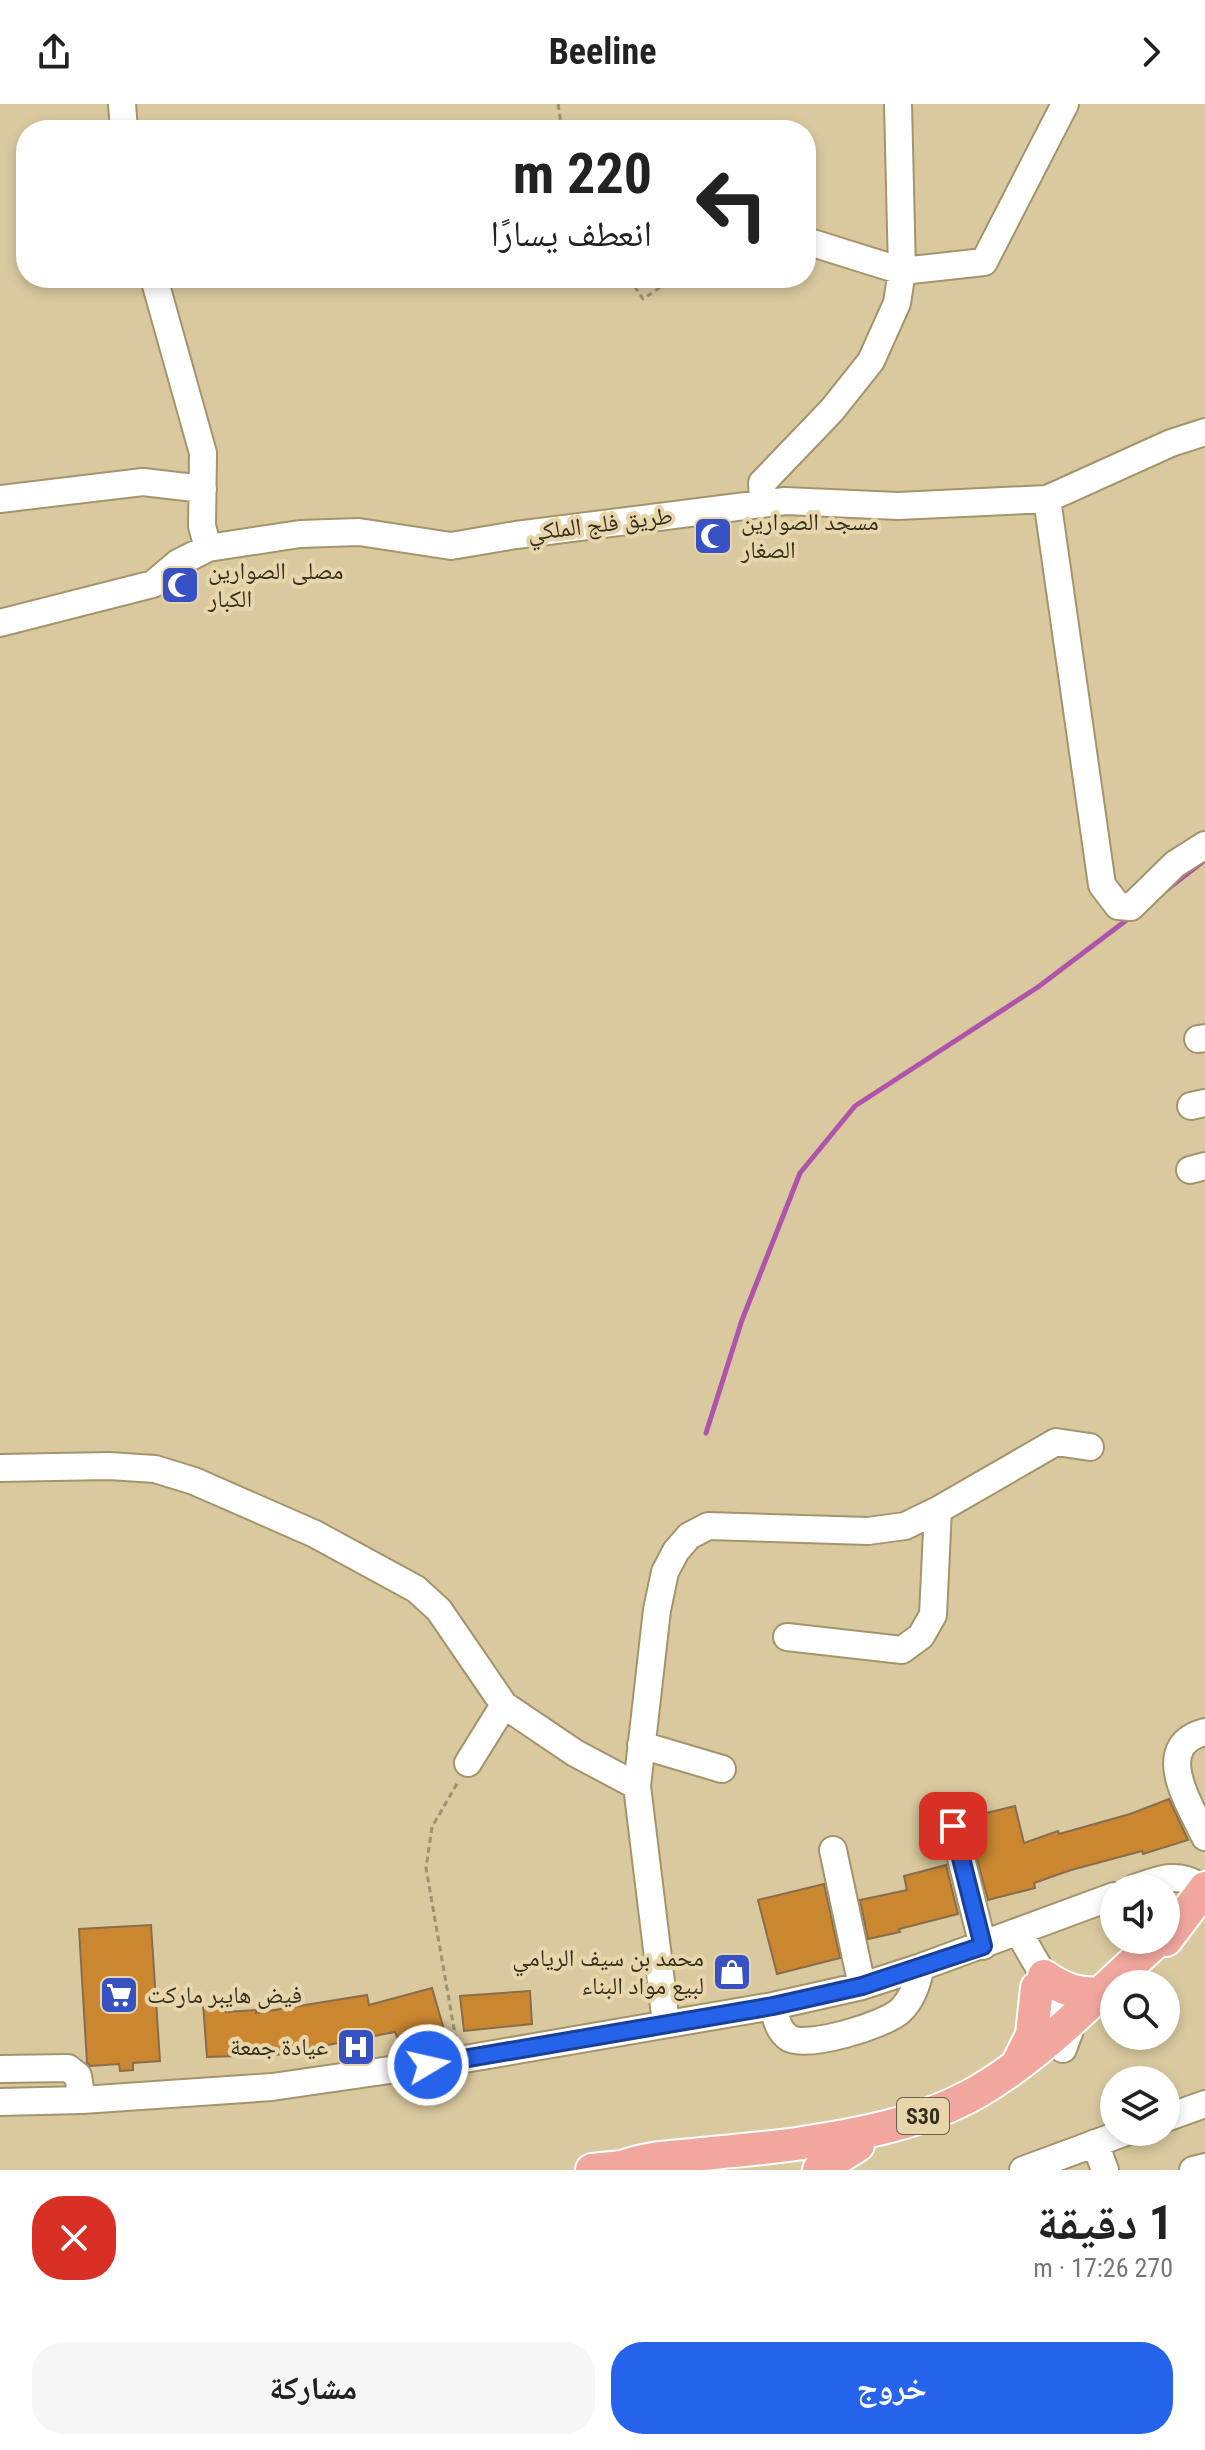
<!DOCTYPE html>
<html lang="ar">
<head>
<meta charset="utf-8">
<style>
	:root { --surface:#fff; --page:#f6f6f6; --text:#222; --muted:#767676; --accent:#2563eb }
	body { margin:0; font-family:"Roboto Condensed","Noto Naskh Arabic",sans-serif; background:var(--page); color:var(--text); direction:rtl; height:100vh; display:flex; flex-direction:column; font-size:30px; white-space:nowrap }
	* { box-sizing:border-box; margin:0 }
	p { font-size:26px; color:var(--muted) }
	.icon { flex:none; width:44px; height:44px; fill:none; stroke:currentColor; stroke-width:2; stroke-linecap:round; stroke-linejoin:round }
	.map { position:relative; height:2066px; overflow:hidden; direction:ltr }
	.sheet { display:flex; flex-direction:column; background:var(--surface); flex:1 }
	.sheet>* { flex:none }
	.top-card { position:absolute; left:16px; top:16px; width:800px; height:168px; border-radius:32px; box-shadow:0 4px 12px #0003; direction:rtl; background:#fff; color:var(--text); overflow:hidden }
	.tools { position:absolute; left:1100px; top:1770px; display:grid; gap:16px }
	.tools a { display:grid; place-items:center; width:80px; height:80px; border-radius:50%; background:var(--surface); box-shadow:0 4px 12px #0003; font-size:40px }
	.pin { position:absolute; display:grid; place-items:center; width:68px; height:68px; color:#fff; margin:-34px; border-radius:16px; box-shadow:0 4px 12px #0006 }
	.me { position:absolute; width:88px; margin:-44px; rotate:81deg; stroke-linejoin:round; filter:drop-shadow(0 0 6px #0008) }
	.turn { display:flex; align-items:center; gap:28px; height:168px; padding:0 32px; font-size:36px }
	.turn .icon { width:104px; height:104px; stroke-width:2.5 }
	.turn b { display:block; font-size:56px; line-height:68px }
	.round { display:grid; place-items:center; flex:none; width:84px; height:84px; border-radius:32px; background:var(--page) }
	.head { display:flex; align-items:center; justify-content:space-between; height:136px; padding:0 32px }
	h1 { font-size:48px; font-weight:700; line-height:60px }
	.primary-button { display:flex; gap:16px; margin-top:auto; padding:16px 32px }
	.primary-button a { flex:1; height:92px; border-radius:32px; background:var(--accent); color:#fff; font-size:32px; font-weight:700; line-height:92px; text-align:center }
	.primary-button a+a { background:var(--page); color:var(--text) }
	header { display:flex; justify-content:space-between; align-items:center; height:104px; padding:0 32px; background:var(--surface); font-size:36px; font-weight:700 }
	.map>svg:first-child { display:block }
	.lines { fill:none; stroke-linecap:round; stroke-linejoin:round }
	.stream { stroke:#ae54ab; stroke-width:5 }
	.building { fill:#ca8730; stroke:#896c4c; stroke-width:2 }
	.minor-casing { stroke:#a4946b; stroke-width:30 }
	.major-casing { stroke:#fff; stroke-width:36 }
	.path { stroke:#9f9170; stroke-width:3; stroke-dasharray:6 4; stroke-linecap:butt }
	.minor { stroke:#fff; stroke-width:26 }
	.major { stroke:#f2a79e; stroke-width:32 }
	.route-casing { stroke:#184099; stroke-width:20 }
	.route { stroke:#2563eb; stroke-width:14 }
	.labels { text-anchor:middle; dominant-baseline:central; stroke-width:8; stroke-linejoin:round; paint-order:stroke }
	.shield { fill:#e7d6ab; stroke:#6b6148; stroke-width:2 }
	.shield-label { font-size:22px; font-weight:bold; fill:#362f1e }
	.poi-label { font-size:24px; fill:#362f1e; stroke:#e7d6ab; text-anchor:start }
	.street-label { font-size:24px; fill:#362f1e; stroke:#e7d6ab }
</style>
</head>
<body>
<header><svg class="icon" aria-label="forward" viewBox="0 0 24 24"><path d="M9 5l7 7-7 7"/></svg>Beeline<svg class="icon" aria-label="share" viewBox="0 0 24 24"><path d="M12 15V3M7 8l5-5 5 5M5 13v7h14v-7"/></svg></header>
<div class="map">
<svg width="1205" height="2066" viewBox="0 0 1205 2066">
	<rect width="100%" height="100%" fill="#dac99f"/>
	<g class="lines">
		<path class="stream" d="M1165 787 1205 756
			M706 1329 742 1216 800 1069 855 1002 1038 883 1132 812"/>
	</g>
	<path class="building" d="M717 422 727 432 711 446 699 431 708 423Z
		M1169 1695 1188 1736 1143 1750 1142 1747 1071 1766 1034 1779 1035 1784 988 1796 966 1714 1015 1702 1024 1739 1058 1727 1059 1730 1130 1710Z
		M946 1761 958 1810 899 1825 900 1828 868 1835 860 1796 907 1786 904 1772Z
		M824 1780 840 1854 777 1870 758 1796Z
		M151 1821 160 1957 133 1959V1966L120 1967 119 1960 90 1962 87 1959 79 1825Z
		M432 1884 445 1929 397 1933 395 1928 276 1951 207 1953 203 1900 225 1898 226 1908 256 1906V1909L367 1891 369 1901Z
		M530 1887 532 1920 464 1927 460 1892Z"/>
	<g class="lines">
		<defs>
			<path id="minor" d="M122 0 124 26
				M806 137 902 167 984 158 1065 0
				M154 174 203 349 202 422 208 444
				M0 395 143 378 203 385
				M1047 395 1102 781 1118 802 1131 803 1175 760 1205 741
				M763 399 762 379 832 306 871 257 897 199 902 167 898 0
				M0 519 153 480 178 459 208 444 300 430 359 428 451 442 516 431 785 397 898 402 1047 395 1171 339 1205 328
				M1198 935 1205 934
				M1191 1002 1205 999
				M1190 1066 1205 1062
				M0 1364 109 1362 155 1365 194 1377 315 1430 416 1485 439 1506 504 1601 575 1649 637 1682
				M787 1533 902 1546 921 1532 933 1511 938 1406
				M1205 1628C1150 1642 1191 1702 1205 1733
				M641 1641 722 1665
				M468 1659 504 1601
				M953 1722 983 1842
				M833 1746 862 1882
				M1135 1784C1161 1774 1180 1767 1204 1785
				M1019 1829 1067 1912 1070 1926 1063 1945
				M773 1902C776 1914 778 1927 789 1934 807 1945 885 1921 900 1907 913 1895 917 1879 921 1863
				M666 1919 637 1682 657 1506 665 1468 676 1447 689 1432 708 1422 868 1427 905 1422 938 1406 1056 1338 1090 1343
				M0 1965 68 1964 78 1972 82 1996
				M0 1998 82 1996 272 1983 459 1956 773 1902 862 1882 921 1863 1114 1792
				M1166 2014 1205 2000
				M1095 2039 1105 2066
				M1023 2066 1126 2028
				M1193 2066 1205 2063"/>
			<path id="major" d="M1166 1836 1205 1784
				M1044 1872C1063 1886 1080 1891 1103 1889
				M1019 1957 1032 1931 1037 1884
				M622 2063C645 2054 669 2053 693 2051 728 2047 762 2045 796 2040 857 2031 923 2019 977 1988 1046 1948 1099 1888 1158 1836
				M592 2066 622 2063 643 2066
				M819 2066 858 2041"/>
		</defs>
		<use href="#minor" class="minor-casing"/>
		<use href="#major" class="major-casing"/>
		<path class="path" d="M558 0 562 26
			M629 174 643 195 674 174
			M456 1936 426 1764 432 1723 458 1678"/>
		<use href="#minor" class="minor"/>
		<use href="#major" class="major"/>
	</g>
	<g class="lines">
		<defs>
			<path id="route" d="M428 1961 773 1902 862 1882 983 1842 953 1722"/>
		</defs>
		<use href="#route" class="route-casing"/>
		<use href="#route" class="route"/>
	</g>
	<defs>
		<symbol id="mosque-square" viewBox="-11 -11 22 22"><rect x="-9" y="-9" width="18" height="18" rx="4" fill="#3751c3" stroke="#e7d6ab"/><path d="M3.5-4.9A6 6 0 1 0 3.5 4.9A5 5 0 1 1 3.5-4.9Z" fill="#fff"/></symbol>
		<symbol id="shop-square" viewBox="-11 -11 22 22"><rect x="-9" y="-9" width="18" height="18" rx="4" fill="#3751c3" stroke="#e7d6ab"/><path d="M-5-2.5h2.3a2.7 3.5 0 0 1 5.4 0H5L5.5 6h-11ZM-1.5-2.5h3a1.5 2.3 0 0 0-3 0Z" fill="#fff"/></symbol>
		<symbol id="supermarket-square" viewBox="-11 -11 22 22"><rect x="-9" y="-9" width="18" height="18" rx="4" fill="#3751c3" stroke="#e7d6ab"/><path d="M-6-5.5h2.5l.6 2H6L4.5 2H-2.5L-4.4-4H-6ZM-1.5 3.2a1.3 1.3 0 1 0 .1 0ZM3 3.2a1.3 1.3 0 1 0 .1 0Z" fill="#fff"/></symbol>
		<symbol id="hospital-square" viewBox="-11 -11 22 22"><rect x="-9" y="-9" width="18" height="18" rx="4" fill="#3751c3" stroke="#e7d6ab"/><path d="M-5-5h3v3.5h4V-5h3V5h-3V1.5h-4V5h-3Z" fill="#fff"/></symbol>
	</defs>
	<g fill-rule="evenodd">
		<use href="#mosque-square" x="691" y="410" width="44" height="44"/>
		<use href="#mosque-square" x="158" y="459" width="44" height="44"/>
		<use href="#shop-square" x="710" y="1846" width="44" height="44"/>
		<use href="#supermarket-square" x="97" y="1869" width="44" height="44"/>
		<use href="#hospital-square" x="334" y="1921" width="44" height="44"/>
	</g>
	<g class="labels">
		<rect class="shield" x="897" y="1994" width="52" height="36" rx="6"/>
		<g class="shield-label">
			<text x="923" y="2012">S30</text>
		</g>
		<g class="poi-label">
			<text x="741" y="418">مسجد الصوارين<tspan x="741" dy="28">الصغار</tspan></text>
			<text x="208" y="467">مصلى الصوارين<tspan x="208" dy="28">الكبار</tspan></text>
			<text x="704" y="1854" text-anchor="end">محمد بن سيف الريامي<tspan x="704" dy="28">لبيع مواد البناء</tspan></text>
			<text x="147" y="1891">فيض هايبر ماركت</text>
			<text x="328" y="1943" text-anchor="end">عيادة جمعة</text>
		</g>
		<g class="street-label">
			<text transform="translate(600 420) rotate(-7)">طريق فلج الملكي</text>
		</g>
	</g>
</svg>
<div class="tools">
<a><svg class="icon" aria-label="sound" viewBox="0 0 24 24"><path d="M4 9h4l5-4v14l-5-4H4zM17 9q2 3 0 6"/></svg></a>
<a><svg class="icon" aria-label="search" viewBox="0 0 24 24"><circle cx="10" cy="10" r="6"/><path d="M15 15l6 6"/></svg></a>
<a><svg class="icon" aria-label="layers" viewBox="0 0 24 24"><path d="M12 4l9 5-9 5-9-5zM3 14l9 5 9-5"/></svg></a>
</div>
<div class="pin" style="left:953px;top:1722px;background:#d93025"><svg class="icon" aria-label="arrive" viewBox="0 0 24 24"><path d="M6 21V4h12l-3 4 3 4H6"/></svg></div>
<svg class="me" style="left:428px;top:1961px" viewBox="-20 -20 40 40"><circle r="17" fill="#2563eb" stroke="#fff" stroke-width="3"/><path d="M0-11L8 9 0 5-8 9z" fill="#fff"/></svg>
<div class="top-card">
<div class="turn"><svg class="icon" aria-label="left" viewBox="0 0 24 24"><path d="M17 20v-9H6M10 6l-5 5 5 5"/></svg><div><b>220 m</b>انعطف يسارًا</div></div>
</div>
</div>
<section class="sheet">
<div class="head"><div><h1>1 دقيقة</h1><p>270 m · 17:26</p></div><a class="round" style="background:#d93025;color:#fff"><svg class="icon" aria-label="close" viewBox="0 0 24 24"><path d="M6 6l12 12M18 6L6 18"/></svg></a></div>
<div class="primary-button"><a>خروج</a><a>مشاركة</a></div>
</section>
</body>
</html>
